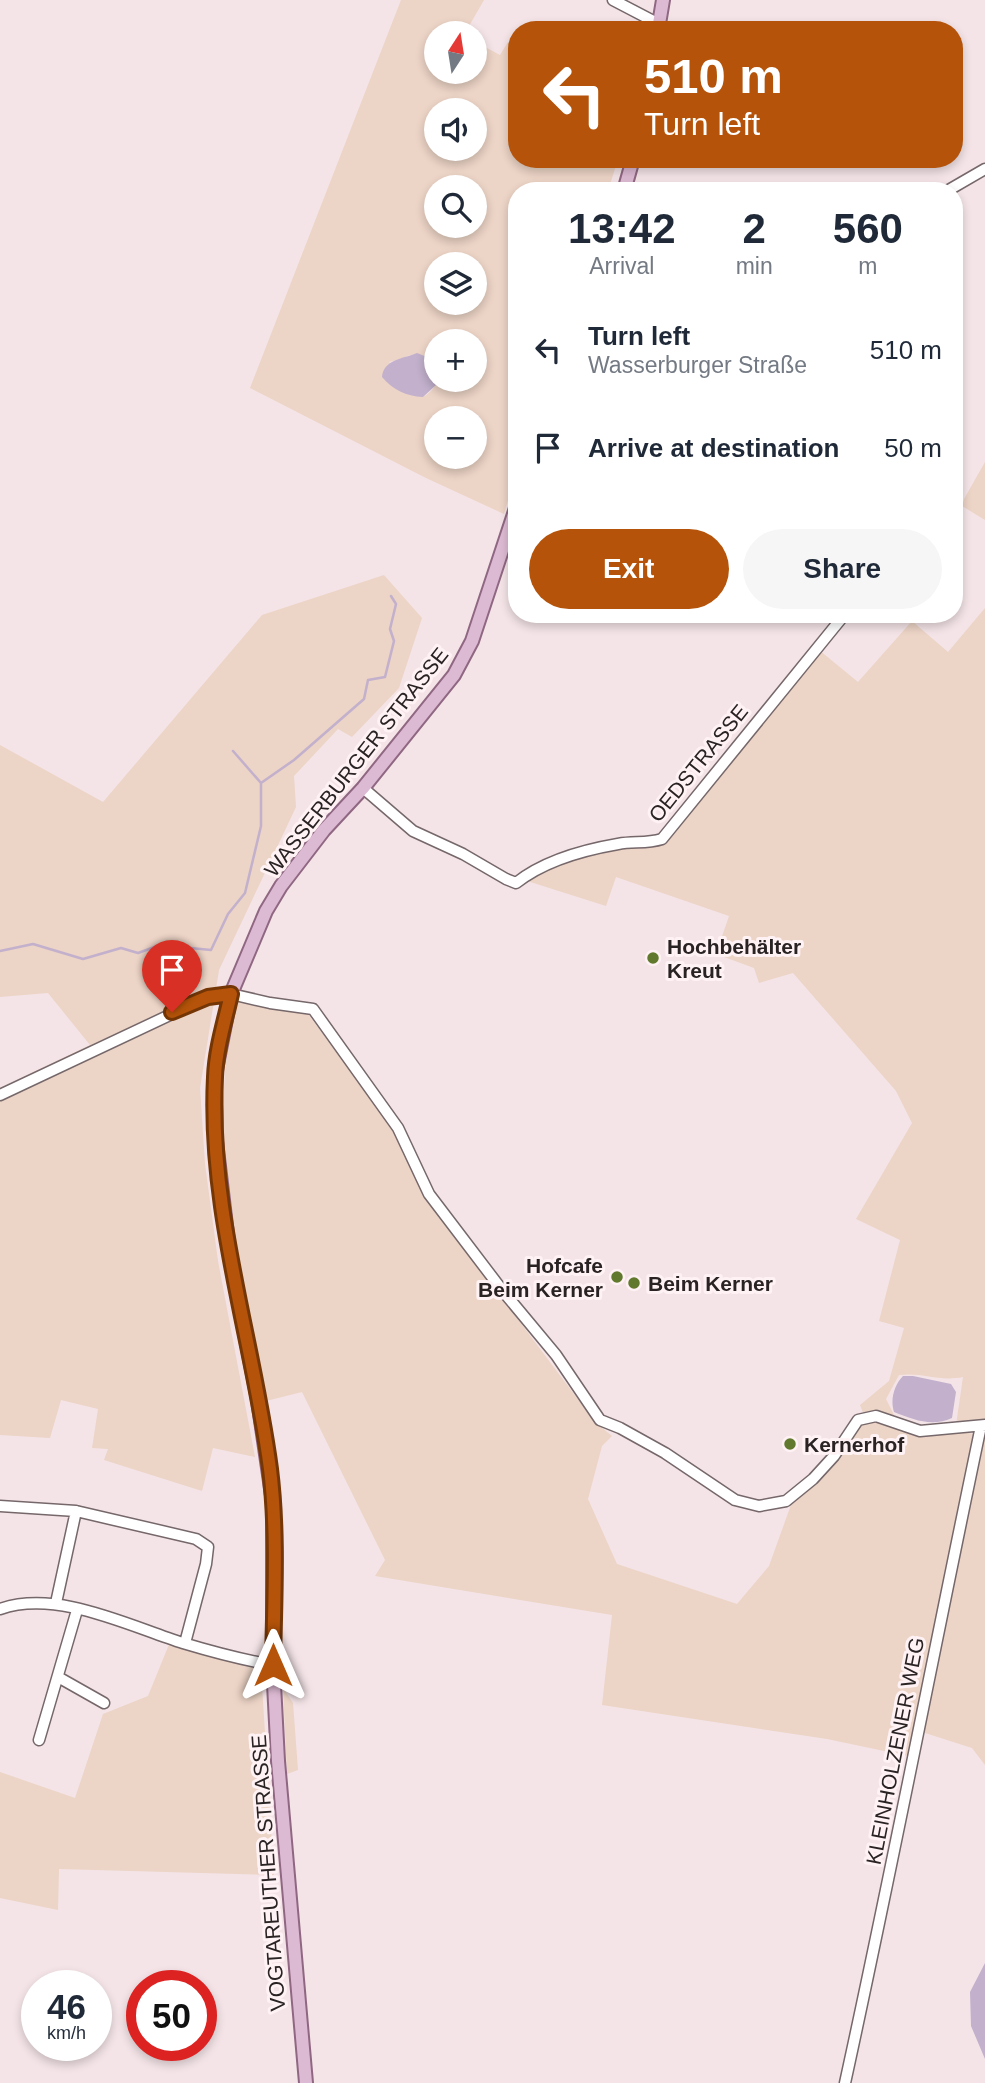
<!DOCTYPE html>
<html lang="en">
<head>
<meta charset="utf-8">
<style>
	:root { --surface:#fff; --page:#f6f6f7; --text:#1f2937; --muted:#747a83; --accent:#b45309 }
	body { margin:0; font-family:Helvetica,sans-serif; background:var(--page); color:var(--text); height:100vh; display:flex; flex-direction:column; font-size:26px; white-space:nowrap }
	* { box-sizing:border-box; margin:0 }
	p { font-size:23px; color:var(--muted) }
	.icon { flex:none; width:38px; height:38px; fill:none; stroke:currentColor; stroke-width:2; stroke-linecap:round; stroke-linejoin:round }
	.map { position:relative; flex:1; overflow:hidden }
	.drawer { position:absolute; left:508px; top:182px; width:455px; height:441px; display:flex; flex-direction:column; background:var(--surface); border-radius:28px; box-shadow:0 4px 10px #0003 }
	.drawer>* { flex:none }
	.banner { position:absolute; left:508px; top:21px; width:455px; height:147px; border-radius:28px; box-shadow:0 4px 10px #0003; background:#b45309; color:#fff; overflow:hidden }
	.needle { width:46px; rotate:12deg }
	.fabs { position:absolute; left:424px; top:21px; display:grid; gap:14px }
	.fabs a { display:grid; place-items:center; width:63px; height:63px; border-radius:50%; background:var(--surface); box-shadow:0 4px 10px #0003; font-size:35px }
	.speed { position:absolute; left:21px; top:1970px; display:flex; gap:14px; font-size:35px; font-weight:700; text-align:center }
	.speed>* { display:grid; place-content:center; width:91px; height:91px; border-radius:50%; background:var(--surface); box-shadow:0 4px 10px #0003; line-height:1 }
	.speed small { font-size:18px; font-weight:400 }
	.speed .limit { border:10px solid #d22; background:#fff; color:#111 }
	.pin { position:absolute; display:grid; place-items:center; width:60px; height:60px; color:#fff; margin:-72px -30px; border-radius:50% 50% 50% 0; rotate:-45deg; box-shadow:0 0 7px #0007 }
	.pin .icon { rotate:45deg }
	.me { position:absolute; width:77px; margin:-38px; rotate:0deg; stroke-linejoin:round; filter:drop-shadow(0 0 5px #0008) }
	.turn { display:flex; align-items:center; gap:24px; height:147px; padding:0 21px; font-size:32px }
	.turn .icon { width:91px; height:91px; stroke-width:2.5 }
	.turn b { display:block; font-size:49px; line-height:60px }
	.eta { display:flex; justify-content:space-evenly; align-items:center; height:119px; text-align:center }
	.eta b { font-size:42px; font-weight:600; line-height:49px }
	.action { display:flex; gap:14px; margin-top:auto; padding:14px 21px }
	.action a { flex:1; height:80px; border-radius:42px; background:var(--accent); color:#fff; font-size:28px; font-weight:600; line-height:80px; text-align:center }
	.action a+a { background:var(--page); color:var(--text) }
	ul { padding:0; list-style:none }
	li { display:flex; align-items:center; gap:21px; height:98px; padding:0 21px }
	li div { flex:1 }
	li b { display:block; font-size:26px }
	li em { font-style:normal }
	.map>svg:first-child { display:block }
	.green { fill:#ecd4c6; fill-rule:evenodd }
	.water { fill:#c2b0cc }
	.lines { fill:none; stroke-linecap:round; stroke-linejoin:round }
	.stream { stroke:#c2b0cc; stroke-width:2.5 }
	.minor-casing { stroke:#75676a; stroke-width:13 }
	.major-casing { stroke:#906782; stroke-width:16 }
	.minor { stroke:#fff; stroke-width:10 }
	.major { stroke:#ddbad3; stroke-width:12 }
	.route-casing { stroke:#753606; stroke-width:18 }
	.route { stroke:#b45309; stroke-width:12 }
	.poi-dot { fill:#61792c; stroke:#fff2f5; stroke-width:2.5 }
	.labels { text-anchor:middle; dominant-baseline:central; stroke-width:6; stroke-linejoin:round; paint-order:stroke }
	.street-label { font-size:21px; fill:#292324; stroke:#fff2f5 }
	.poi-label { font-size:21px; font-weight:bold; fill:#292324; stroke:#fff2f5; text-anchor:start }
</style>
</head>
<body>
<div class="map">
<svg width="985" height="2083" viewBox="0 0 985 2083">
	<rect width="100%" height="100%" fill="#f4e4e7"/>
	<path class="green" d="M401 0H484L465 33H436V72H474V41L500 55 508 42 516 45V159H618L608 191H516V474L504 514 426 478 250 388ZM436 110H474V149H436ZM436 187H474V226H436ZM436 264H474V303H436ZM436 341H474V380H437C435 388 430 393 423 397L389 362C415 356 414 346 436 366ZM436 418H474V457H436Z
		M985 462V520L962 506 964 499Z
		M384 575 422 618 399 688 352 737 338 729 294 776 296 807 219 970 200 1088 205 1164 218 1261 255 1457 213 1448 202 1491 104 1460 108 1449 92 1448 98 1409 61 1400 50 1438 0 1435V1088L90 1045 48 993 0 997V745L103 802 262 615Z
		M985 608V1421L956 1425 963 1377C938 1382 924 1372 899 1375L886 1399 896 1419 864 1415 860 1405 889 1381 904 1328 879 1321 900 1240 856 1219 912 1123 896 1091 793 973 759 983 754 968 716 954 729 916 616 877 606 906 524 880 567 859 625 845 649 846 669 840 819 650 858 682 912 621 948 652Z
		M236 1001 308 1014 394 1130 426 1197 595 1422 612 1436 602 1446 588 1499 617 1564 737 1604 769 1566 792 1502 859 1424 867 1420C883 1424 900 1432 916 1433 934 1435 955 1429 973 1434L908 1756 827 1739 602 1705 612 1615 375 1576 385 1560 302 1392 266 1401C241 1271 204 1133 236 1001Z
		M985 1433V1765L972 1748 922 1732Z
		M170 1642 261 1670 274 1875 59 1869 58 1910 0 1898V1772L75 1798 103 1714 148 1696Z
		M283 1688 293 1703 298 1770 287 1774Z"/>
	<path class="water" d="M417 353 427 357 436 366V385L423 397C406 396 393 390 382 377 384 359 403 359 417 353Z
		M903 1376H913L951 1384 956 1392 952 1418C932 1427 914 1420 894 1412 890 1400 894 1385 903 1376Z
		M985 1963V2059L971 2026 970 1992Z"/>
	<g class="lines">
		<path class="stream" d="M233 751 261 783
			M0 951 33 944 83 959 121 948 138 953 160 945 211 950 228 914 245 893 261 826V783L294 760 364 699 368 680 385 677 394 641 390 629 396 604 391 596"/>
		<defs>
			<path id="minor" d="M613 0 659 24
				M947 191 985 169
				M363 788 413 831 463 854 506 879 516 883C545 860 583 850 618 844 634 841 646 844 662 839L845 614
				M0 1095 208 997 231 994 270 1003 313 1009 398 1128 429 1194 502 1290 556 1355 600 1420 620 1428 665 1453 735 1500 759 1506 786 1501 813 1479 834 1456 858 1420 876 1416 920 1431 985 1425
				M0 1506 76 1511 196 1539 208 1547 206 1564 185 1643
				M56 1603 76 1511
				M0 1609C57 1589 129 1626 183 1643 213 1652 243 1660 273 1665
				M58 1677 104 1703
				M39 1740 77 1610
				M845 2083C893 1864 935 1645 981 1426"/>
			<path id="major" d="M658 30 663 0
				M624 191 633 159
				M306 2083 278 1761 273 1665V1502L258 1400 229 1251 216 1141 215 1075 231 994 266 911 281 886 324 830 363 788 454 675 472 641 516 508"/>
		</defs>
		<use href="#minor" class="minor-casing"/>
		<use href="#major" class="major-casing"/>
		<use href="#minor" class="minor"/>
		<use href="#major" class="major"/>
	</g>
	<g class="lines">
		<defs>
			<path id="route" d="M172 1012 208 997 231 994C225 1021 216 1049 215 1077 208 1210 253 1339 270 1469 278 1534 274 1600 273 1665"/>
		</defs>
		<use href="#route" class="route-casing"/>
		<use href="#route" class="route"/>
	</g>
	<g class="poi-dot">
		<circle cx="653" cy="958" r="7"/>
		<circle cx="617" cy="1277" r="7"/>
		<circle cx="634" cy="1283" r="7"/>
		<circle cx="790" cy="1444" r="7"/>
	</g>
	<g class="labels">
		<g class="street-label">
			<text transform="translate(356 762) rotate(-52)">WASSERBURGER STRASSE</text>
			<text transform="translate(698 763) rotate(-51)">OEDSTRASSE</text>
			<text transform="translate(895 1751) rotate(-79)">KLEINHOLZENER WEG</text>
			<text transform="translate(268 1873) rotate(-94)">VOGTAREUTHER STRASSE</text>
		</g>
		<g class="poi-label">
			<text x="667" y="946">Hochbehälter<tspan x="667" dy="24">Kreut</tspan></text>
			<text x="603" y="1265" text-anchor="end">Hofcafe<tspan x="603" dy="24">Beim Kerner</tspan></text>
			<text x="648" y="1283">Beim Kerner</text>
			<text x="804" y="1444">Kernerhof</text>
		</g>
	</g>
</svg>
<div class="fabs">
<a><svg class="needle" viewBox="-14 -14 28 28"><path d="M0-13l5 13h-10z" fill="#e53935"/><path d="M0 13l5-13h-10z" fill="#747a83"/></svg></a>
<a><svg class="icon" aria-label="sound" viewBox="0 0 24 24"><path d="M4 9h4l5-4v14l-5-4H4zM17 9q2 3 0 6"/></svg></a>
<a><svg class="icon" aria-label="search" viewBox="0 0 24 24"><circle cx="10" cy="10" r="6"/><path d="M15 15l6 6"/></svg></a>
<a><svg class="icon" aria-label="layers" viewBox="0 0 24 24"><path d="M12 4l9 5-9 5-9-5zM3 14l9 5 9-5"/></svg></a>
<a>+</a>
<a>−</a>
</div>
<div class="speed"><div>46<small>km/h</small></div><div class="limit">50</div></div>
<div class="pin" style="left:172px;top:1012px;background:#d93025"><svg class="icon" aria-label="arrive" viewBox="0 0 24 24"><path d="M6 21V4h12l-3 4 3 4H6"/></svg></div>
<svg class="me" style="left:273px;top:1665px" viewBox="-20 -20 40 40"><path d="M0-17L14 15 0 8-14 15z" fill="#b45309" stroke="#fff" stroke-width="4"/></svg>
<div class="banner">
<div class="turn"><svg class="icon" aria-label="left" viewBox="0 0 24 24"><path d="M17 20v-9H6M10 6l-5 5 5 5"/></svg><div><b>510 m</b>Turn left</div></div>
</div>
<section class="drawer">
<div class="eta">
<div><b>13:42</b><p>Arrival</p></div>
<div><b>2</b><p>min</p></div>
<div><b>560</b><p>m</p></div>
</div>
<ul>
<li><svg class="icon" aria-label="left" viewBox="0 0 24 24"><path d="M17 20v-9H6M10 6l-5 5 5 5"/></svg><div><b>Turn left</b><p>Wasserburger Straße</p></div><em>510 m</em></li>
<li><svg class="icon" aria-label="arrive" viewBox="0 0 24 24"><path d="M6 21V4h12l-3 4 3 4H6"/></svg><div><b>Arrive at destination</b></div><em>50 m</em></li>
</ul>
<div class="action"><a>Exit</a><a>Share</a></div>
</section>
</div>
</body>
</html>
